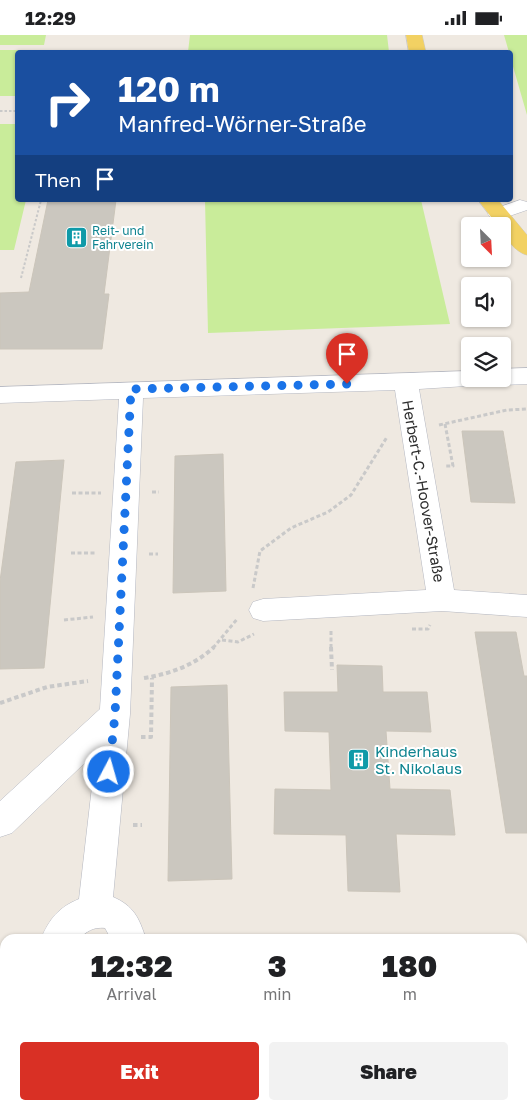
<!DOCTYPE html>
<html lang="en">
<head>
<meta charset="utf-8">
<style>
	:root { --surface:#fff; --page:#f2f2f2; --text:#202124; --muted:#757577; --accent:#d93025 }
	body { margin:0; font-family:"Golos Text",sans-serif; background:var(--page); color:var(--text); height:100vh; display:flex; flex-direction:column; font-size:19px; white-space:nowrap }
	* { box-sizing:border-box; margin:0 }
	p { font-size:16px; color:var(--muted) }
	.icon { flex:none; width:28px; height:28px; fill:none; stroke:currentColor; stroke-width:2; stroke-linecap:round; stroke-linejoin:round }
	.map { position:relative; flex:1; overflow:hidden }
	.sheet { position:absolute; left:0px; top:899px; width:528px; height:176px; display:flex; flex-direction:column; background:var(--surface); border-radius:15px 15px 0 0; box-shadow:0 1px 4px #0004 }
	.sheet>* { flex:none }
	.guide { position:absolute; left:15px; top:15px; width:498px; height:152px; border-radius:5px; box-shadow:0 1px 4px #0004; background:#1a4fa0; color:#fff; overflow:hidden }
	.needle { width:32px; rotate:156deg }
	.fabs { position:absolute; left:461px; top:182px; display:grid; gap:10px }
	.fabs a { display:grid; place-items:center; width:50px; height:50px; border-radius:5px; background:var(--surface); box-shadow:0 1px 4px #0004; font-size:25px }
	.pin { position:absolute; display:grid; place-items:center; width:42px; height:42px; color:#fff; margin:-51px -21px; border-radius:50% 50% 50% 0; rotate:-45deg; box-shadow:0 0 5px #0007 }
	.pin .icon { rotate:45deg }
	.me { position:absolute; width:55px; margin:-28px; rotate:6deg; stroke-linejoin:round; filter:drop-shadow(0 0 4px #0008) }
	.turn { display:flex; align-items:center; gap:18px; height:105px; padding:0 20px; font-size:22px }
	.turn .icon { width:65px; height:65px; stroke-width:2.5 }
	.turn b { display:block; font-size:35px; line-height:42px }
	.then { display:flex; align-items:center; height:48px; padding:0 20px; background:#0003; gap:10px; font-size:19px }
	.eta { display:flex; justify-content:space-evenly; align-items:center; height:85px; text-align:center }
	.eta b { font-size:30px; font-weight:800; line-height:35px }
	.cta { display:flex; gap:10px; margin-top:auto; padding:10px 20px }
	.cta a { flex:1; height:58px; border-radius:5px; background:var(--accent); color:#fff; font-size:20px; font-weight:800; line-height:58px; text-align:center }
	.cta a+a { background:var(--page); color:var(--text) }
	.status { display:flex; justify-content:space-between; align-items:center; height:35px; padding:0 25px; background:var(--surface); direction:ltr }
	.status svg { height:14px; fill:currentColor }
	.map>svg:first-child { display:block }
	.green { fill:#b6e59e }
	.pitch { fill:#c9ec9a }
	.building { fill:#cbc7bf; stroke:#cbc5ba }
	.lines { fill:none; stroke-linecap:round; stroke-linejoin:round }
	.minor-casing { stroke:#b4b7c1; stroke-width:1 }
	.major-casing { stroke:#c9c9c9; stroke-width:1 }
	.path-far2 { stroke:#c9c9c9; stroke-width:2; stroke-dasharray:2.5 2; stroke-linecap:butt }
	.path-far1 { stroke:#c9c9c9; stroke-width:3; stroke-dasharray:4 2.5; stroke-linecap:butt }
	.path { stroke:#c9c9c9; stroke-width:4; stroke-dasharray:4.5 3; stroke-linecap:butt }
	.minor { fill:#fff; fill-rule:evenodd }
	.major { fill:#f2d163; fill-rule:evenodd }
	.route { stroke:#1a73e8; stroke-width:9; stroke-dasharray:0 16.2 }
	.labels { text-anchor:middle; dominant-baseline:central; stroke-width:4; stroke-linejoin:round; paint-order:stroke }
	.far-culture-label { font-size:12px; fill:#0d838f; stroke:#fff; text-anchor:start }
	.street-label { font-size:15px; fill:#2e2e2e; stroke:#fff }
	.culture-label { font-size:15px; fill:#0d838f; stroke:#fff; text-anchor:start }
</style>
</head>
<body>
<div class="status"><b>12:29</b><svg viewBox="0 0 49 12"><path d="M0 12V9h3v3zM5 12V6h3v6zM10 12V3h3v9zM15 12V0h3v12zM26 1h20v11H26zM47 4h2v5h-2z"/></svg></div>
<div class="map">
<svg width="527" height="1074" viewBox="0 0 527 1074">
	<rect width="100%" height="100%" fill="#efe9e1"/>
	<path class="green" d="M522 960H527V1074H435V1070H522Z"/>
	<path class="pitch" d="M0 0H46L44 10H0Z
		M190 0H387L389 17H188Z
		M504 0H527V80Z
		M0 15H48V17L18 18 17 61H0Z
		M0 89H17L18 165H26L14 215H0Z
		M205 165H421L450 289 208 298Z"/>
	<path class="building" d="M48 165H116L104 259H109L102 314H0V258L29 257Z
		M462 396H503L515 468 471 467Z
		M223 419 226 556 173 558 175 421Z
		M64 425 44 633 0 634V546L16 427Z
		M475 597H516L524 641H527V798H506Z
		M337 630 382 631 383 657H427L431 697 386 696 390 754 450 755 455 800 396 799 400 857 348 856 346 800 274 799 275 754 331 755 329 697 285 696 284 657H338Z
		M227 650 232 844 168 846 171 652Z"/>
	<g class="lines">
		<defs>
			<path id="minor" d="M520 165 527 167V175L498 185 491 183 488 179 491 175Z
				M527 333V349L502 350 494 348 491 344H502V334Z
				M470 336V344H486L482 350 419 354 454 555 527 560V582L442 576 263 586 253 583 249 575 253 567 263 564 426 555 395 355 143 363 130 679 113 862C134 871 139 883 146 904H111L105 893C93 892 87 896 79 904H41C49 884 59 872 79 864L96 717 12 798 0 802V766L100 674 119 364 0 368V352Z
				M156 1070H194V1074H156Z"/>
			<path id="major" d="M406 0H422L426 18H409Z
				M478 165H498L527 200V220C517 218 502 202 502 191H498Z"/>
		</defs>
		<use href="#minor" class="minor-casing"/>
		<use href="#major" class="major-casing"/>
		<path class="path-far2" d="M510 68V71
			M0 76H18
			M21 243 41 165"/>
		<path class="path-far1" d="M445 389 453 431H446
			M439 390 507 375 527 374
			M152 457H159
			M72 458H101
			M71 518H95
			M149 519H158
			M253 553 260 516 291 493 328 477 351 460 387 402
			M64 585 93 582
			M412 594H428L430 590
			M331 596V613
			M222 605 238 607 254 599
			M213 613 238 583"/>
		<path class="path" d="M331 612 332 635
			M144 643C170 639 195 630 214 612
			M0 668 47 652 88 646
			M141 702H151L152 643
			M133 790H142
			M522 1035 527 1038
			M107 1070V1074"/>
		<use href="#minor" class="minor"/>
		<use href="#major" class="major"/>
	</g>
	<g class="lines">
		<path class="route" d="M109 737 115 680 131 354 347 349"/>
	</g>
	<defs>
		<symbol id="building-square" viewBox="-11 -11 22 22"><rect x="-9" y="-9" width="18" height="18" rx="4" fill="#0f9aa8" stroke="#fff"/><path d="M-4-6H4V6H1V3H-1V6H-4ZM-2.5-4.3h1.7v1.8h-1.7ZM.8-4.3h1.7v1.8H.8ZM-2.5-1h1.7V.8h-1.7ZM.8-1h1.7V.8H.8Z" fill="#fff"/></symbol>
	</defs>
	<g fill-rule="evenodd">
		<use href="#building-square" x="64" y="190" width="25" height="25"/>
		<use href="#building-square" x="346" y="712" width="25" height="25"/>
	</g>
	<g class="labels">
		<g class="far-culture-label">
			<text x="92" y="195">Reit- und<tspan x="92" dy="14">Fahrverein</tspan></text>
		</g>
		<g class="street-label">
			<text transform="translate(424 456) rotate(80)">Herbert-C.-Hoover-Straße</text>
		</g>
		<g class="culture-label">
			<text x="375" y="716">Kinderhaus<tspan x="375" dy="17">St. Nikolaus</tspan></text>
		</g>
	</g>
</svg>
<div class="fabs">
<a><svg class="needle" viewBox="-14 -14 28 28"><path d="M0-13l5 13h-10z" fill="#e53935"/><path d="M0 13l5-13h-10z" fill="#757577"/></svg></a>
<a><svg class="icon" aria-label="sound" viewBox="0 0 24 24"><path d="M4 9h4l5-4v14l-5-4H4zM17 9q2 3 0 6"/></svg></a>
<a><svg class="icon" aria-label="layers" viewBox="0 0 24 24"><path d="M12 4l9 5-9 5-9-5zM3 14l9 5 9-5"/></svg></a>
</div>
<div class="pin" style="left:347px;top:349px;background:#d93025"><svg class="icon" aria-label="arrive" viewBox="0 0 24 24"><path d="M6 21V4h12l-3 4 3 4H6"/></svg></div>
<svg class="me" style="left:109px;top:737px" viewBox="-20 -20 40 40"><circle r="17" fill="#1a73e8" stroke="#fff" stroke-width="3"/><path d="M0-11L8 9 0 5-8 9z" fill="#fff"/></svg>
<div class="guide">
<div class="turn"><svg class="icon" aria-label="right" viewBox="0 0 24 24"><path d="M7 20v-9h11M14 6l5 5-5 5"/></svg><div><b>120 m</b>Manfred-Wörner-Straße</div></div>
<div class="then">Then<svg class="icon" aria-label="arrive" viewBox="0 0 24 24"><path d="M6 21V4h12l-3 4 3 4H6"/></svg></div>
</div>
<section class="sheet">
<div class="eta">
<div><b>12:32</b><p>Arrival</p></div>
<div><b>3</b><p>min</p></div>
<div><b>180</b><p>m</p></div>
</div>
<div class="cta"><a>Exit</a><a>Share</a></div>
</section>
</div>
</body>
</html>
